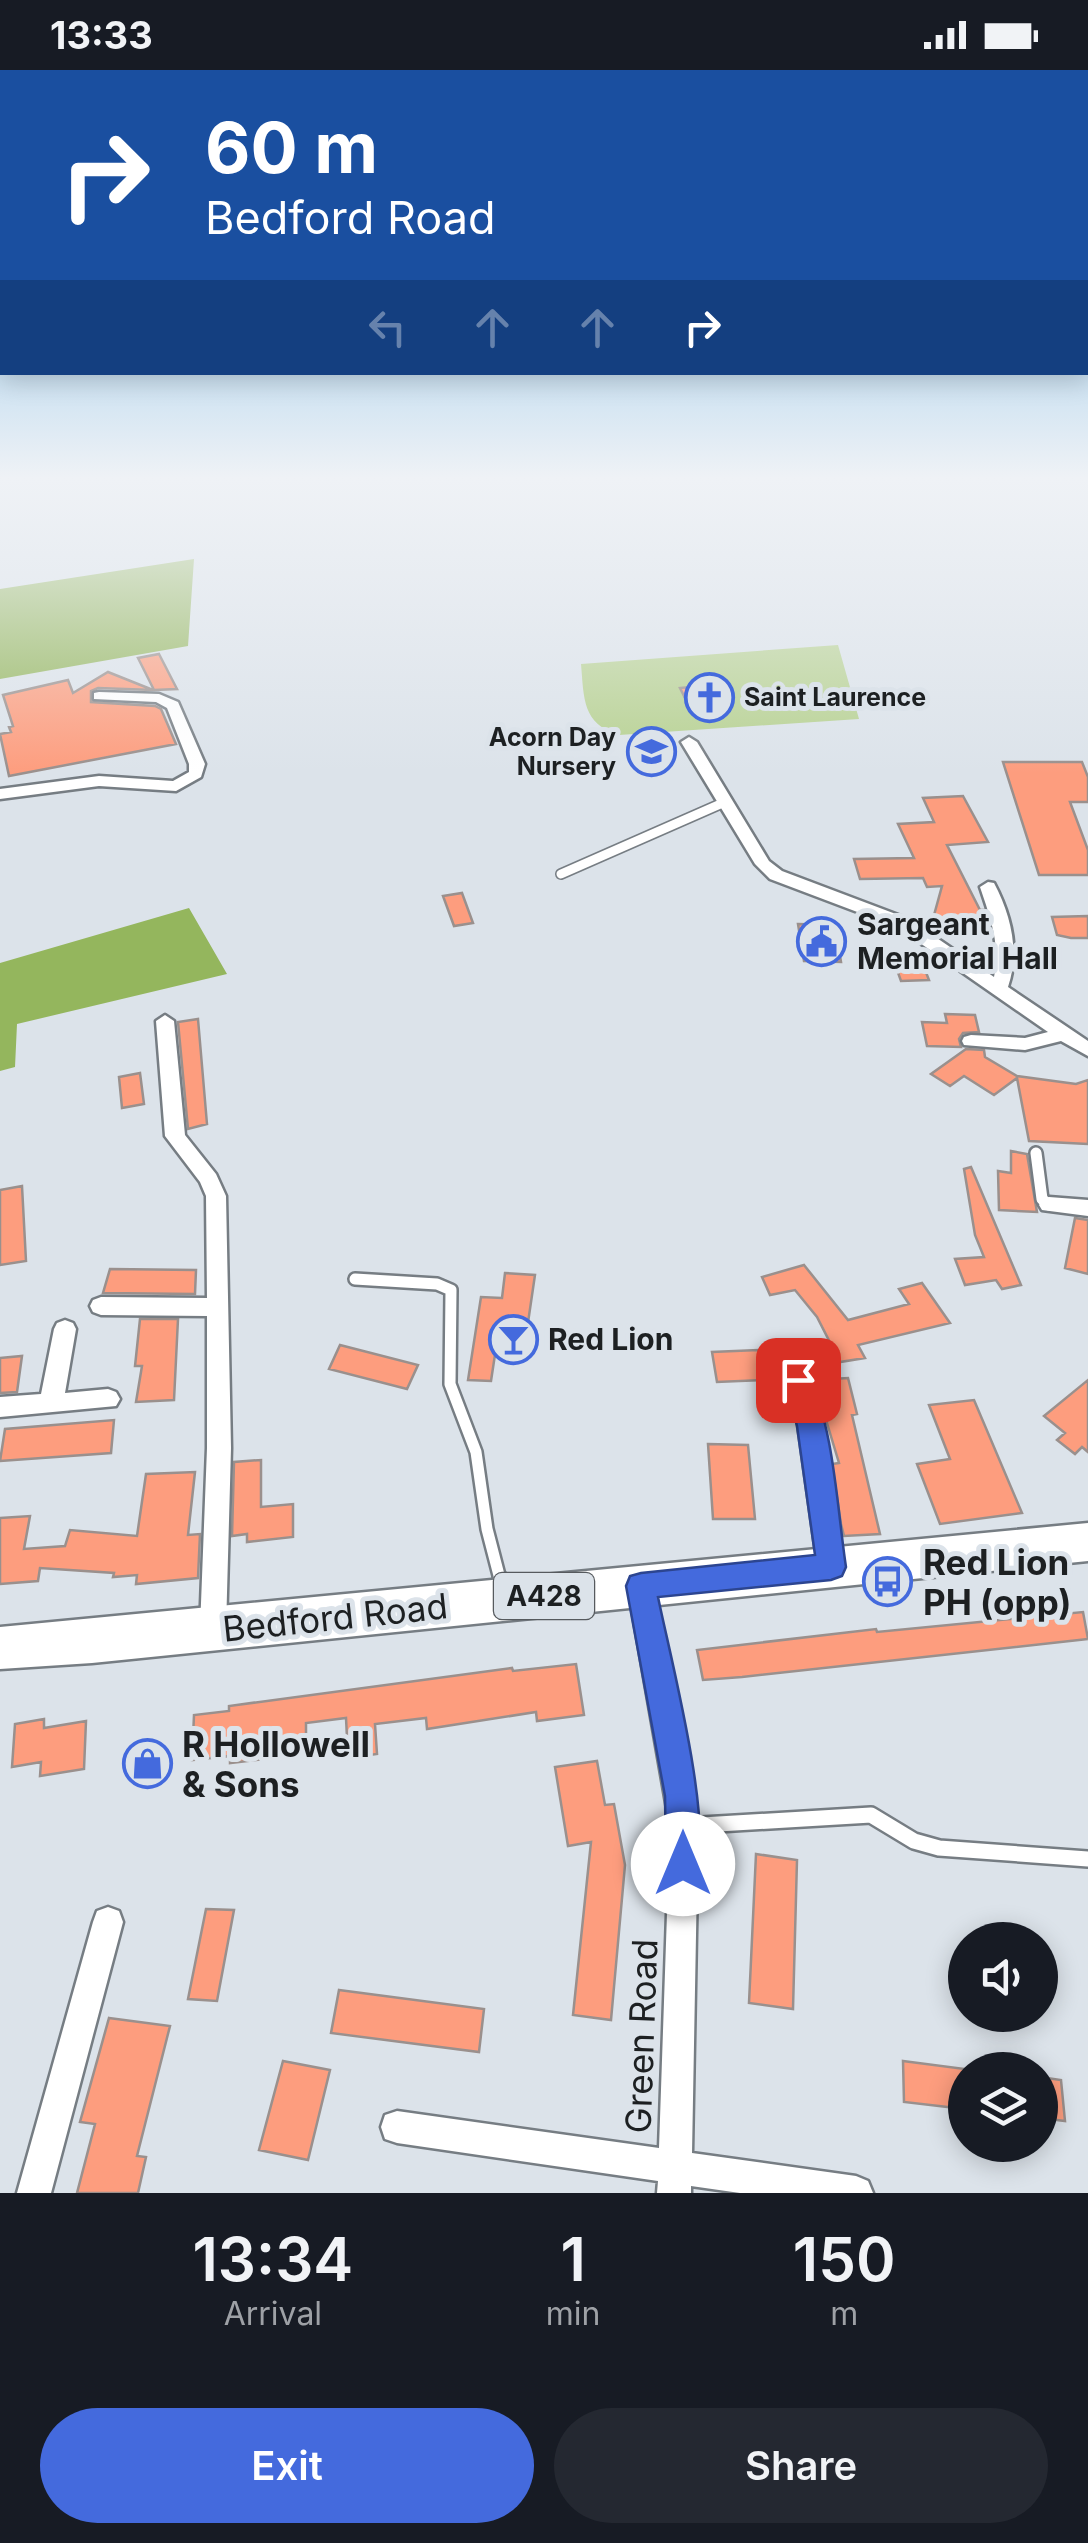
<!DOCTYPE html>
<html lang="en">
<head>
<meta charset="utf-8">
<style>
	:root { --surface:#171b24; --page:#242831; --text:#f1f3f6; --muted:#9ea1a6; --accent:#446add }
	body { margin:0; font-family:Inter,sans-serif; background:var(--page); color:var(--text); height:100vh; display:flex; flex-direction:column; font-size:38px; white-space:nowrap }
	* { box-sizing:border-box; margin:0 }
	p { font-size:32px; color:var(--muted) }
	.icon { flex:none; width:55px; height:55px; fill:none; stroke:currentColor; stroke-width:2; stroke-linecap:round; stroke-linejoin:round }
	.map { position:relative; height:2123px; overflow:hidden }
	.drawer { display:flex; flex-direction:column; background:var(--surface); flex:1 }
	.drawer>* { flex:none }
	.top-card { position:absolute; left:0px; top:0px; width:1090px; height:305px; box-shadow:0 5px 25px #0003; background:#1a4fa0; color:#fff; overflow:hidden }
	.buttons { position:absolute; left:948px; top:1852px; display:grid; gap:20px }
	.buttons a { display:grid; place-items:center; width:110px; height:110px; border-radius:50%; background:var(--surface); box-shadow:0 5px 25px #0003; font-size:50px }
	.pin { position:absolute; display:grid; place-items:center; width:85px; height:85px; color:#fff; margin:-42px; border-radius:20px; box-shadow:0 5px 15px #0006 }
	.me { position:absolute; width:110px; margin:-55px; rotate:0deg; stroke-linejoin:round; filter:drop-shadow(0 0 8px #0008) }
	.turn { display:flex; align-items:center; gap:35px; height:210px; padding:0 40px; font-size:45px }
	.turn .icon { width:130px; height:130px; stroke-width:2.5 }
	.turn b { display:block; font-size:70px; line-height:85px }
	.lanes { display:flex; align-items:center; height:95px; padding:0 40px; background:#0003; justify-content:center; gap:50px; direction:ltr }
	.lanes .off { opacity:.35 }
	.eta { display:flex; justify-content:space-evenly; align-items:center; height:170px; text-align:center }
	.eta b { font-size:60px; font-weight:600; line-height:70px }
	.primary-button { display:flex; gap:20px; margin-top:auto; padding:20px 40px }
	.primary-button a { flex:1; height:115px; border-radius:60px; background:var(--accent); color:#fff; font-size:40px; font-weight:600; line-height:115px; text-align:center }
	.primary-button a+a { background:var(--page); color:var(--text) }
	.status { display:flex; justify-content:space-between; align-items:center; height:70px; padding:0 50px; background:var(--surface); direction:ltr }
	.status svg { height:28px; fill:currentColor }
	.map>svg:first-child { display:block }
	.green { fill:#b7d191 }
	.forest { fill:#94b65d }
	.building { fill:#fd9d7e; stroke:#9a908d; stroke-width:2.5 }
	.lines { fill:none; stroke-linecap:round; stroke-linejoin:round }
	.lane-far2-casing { stroke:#767d83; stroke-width:12 }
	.lane-far1-casing { stroke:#767d83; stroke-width:16 }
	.lane-casing { stroke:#767d83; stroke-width:20 }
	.street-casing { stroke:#767d83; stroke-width:5 }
	.highway-casing { stroke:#767d83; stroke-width:5 }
	.lane-far2 { stroke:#fff; stroke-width:9 }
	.lane-far1 { stroke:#fff; stroke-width:11 }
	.lane { stroke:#fff; stroke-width:15 }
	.street { fill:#fff; fill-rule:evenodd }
	.highway { fill:#fff; fill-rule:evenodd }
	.route { fill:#446add; stroke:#2c4590; stroke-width:2.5 }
	.labels { text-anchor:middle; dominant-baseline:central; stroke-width:10; stroke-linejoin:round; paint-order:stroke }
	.far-poi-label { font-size:25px; font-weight:bold; fill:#1d2022; stroke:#dce3ea; text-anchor:start }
	.shield { fill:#dce3ea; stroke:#565a5e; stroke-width:2.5 }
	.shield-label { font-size:28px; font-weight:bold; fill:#1d2022 }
	.poi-label { font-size:30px; font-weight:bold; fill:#1d2022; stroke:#dce3ea; text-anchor:start }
	.near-poi-label { font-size:35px; font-weight:bold; fill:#1d2022; stroke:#dce3ea; text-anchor:start }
	.near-street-label { font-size:35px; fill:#1d2022; stroke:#dce3ea }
</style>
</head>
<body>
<div class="status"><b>13:33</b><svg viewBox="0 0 49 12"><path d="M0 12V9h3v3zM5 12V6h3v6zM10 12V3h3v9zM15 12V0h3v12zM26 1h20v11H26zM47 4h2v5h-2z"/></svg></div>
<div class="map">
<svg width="1088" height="2123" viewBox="0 0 1088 2123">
	<rect width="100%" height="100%" fill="#dce3ea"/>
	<path class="green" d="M838 575 859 649 619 665C582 654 584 628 581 594Z"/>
	<path class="forest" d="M194 489 188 576 0 609V519Z
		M189 838 227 904 17 954 15 997 0 1001V893Z"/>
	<path class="building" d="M159 584 177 619 154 620 138 588Z
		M108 602 153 620 98 618 91 621V632L155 636 161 639 176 674 9 706 0 664 11 662 9 657 13 656 3 625 68 610 73 623Z
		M718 614 731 636 691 640 680 618Z
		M1003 692H1082L1088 707V732H1070L1088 780V805H1039Z
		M963 726 988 772 947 775 980 840H984L990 865 979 864 976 857H951L949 860 931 856 942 816 927 817 923 808 860 809 854 789 914 788 898 754 934 752 923 728Z
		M462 823 473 853 454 856 443 826Z
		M1088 846V868H1071L1057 865 1052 847Z
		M798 854 835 855 841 892 804 891Z
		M918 882 929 910 901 911 891 883Z
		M945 944 975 945 979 962 963 963 959 969 961 977 927 976 922 952 947 953Z
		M198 949 207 1054 188 1059 178 952Z
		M966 979 984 980 985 987 1017 1006 1076 1014 1088 1010V1074L1029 1071 1017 1008 994 1025 964 1006 950 1016 931 1004Z
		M140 1003 144 1034 122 1038 119 1007Z
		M1011 1081 1027 1084 1037 1142 999 1140 998 1101 1011 1103Z
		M971 1097 1021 1215 1002 1219 996 1210 965 1215 955 1189 984 1187 975 1165 964 1099Z
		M22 1116 26 1191 0 1195V1120Z
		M1075 1148 1088 1150V1204L1065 1198Z
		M804 1195 848 1250 909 1234 899 1219 922 1213 950 1253 858 1275 865 1288 840 1292 817 1247 795 1220 770 1225 762 1207Z
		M110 1199 196 1200 195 1224 103 1223Z
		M505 1203 535 1205 524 1280 496 1278 491 1311 468 1310 481 1227 502 1228Z
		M140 1249H178L174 1330 136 1332 142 1296H135Z
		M340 1275 418 1295 407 1319 329 1299Z
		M758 1280 765 1310 717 1312 712 1282Z
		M22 1286 17 1322 0 1323V1288Z
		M848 1308 857 1344 852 1345 880 1464 844 1466 841 1454 832 1394 839 1393 814 1310Z
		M1088 1310V1382L1082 1377 1075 1384 1057 1370 1065 1363 1044 1346Z
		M974 1330 1022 1443 940 1454 917 1394 950 1389 929 1335Z
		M114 1350 111 1383 0 1391 5 1359Z
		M708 1374 748 1375 755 1449H713Z
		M261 1390V1437L293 1434V1467L247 1472V1464L232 1466 234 1392Z
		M195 1402 188 1465 200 1464 198 1508 136 1514 137 1505 113 1507 114 1503 40 1498 38 1511 0 1514V1448L30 1446 24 1479 65 1476 70 1460 137 1466 146 1404Z
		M1083 1542 1088 1569 742 1607 703 1610 697 1580 876 1559 877 1562Z
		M576 1594 584 1645 537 1651 536 1642 427 1659 426 1648 375 1654 377 1684 348 1688 346 1648 306 1653V1684L230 1693V1686L192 1690 194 1645 229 1641V1636L512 1598 513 1601Z
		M44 1649V1658L86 1651 84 1699 40 1706 41 1692 12 1697 15 1654Z
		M597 1691 605 1735 614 1734 625 1795 611 1950 573 1945 591 1772 568 1776 555 1697Z
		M756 1784 797 1790 793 1939 749 1933Z
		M206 1839 234 1840 217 1931 188 1929Z
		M339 1920 484 1939 479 1982 331 1963Z
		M109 1948 170 1956 137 2086 146 2087 138 2123H77L95 2054 80 2052Z
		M283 1991 330 2000 308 2090 259 2080Z
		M903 1991 965 1999V2039L904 2032Z
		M1040 2007 1061 2010 1065 2051 1040 2048Z"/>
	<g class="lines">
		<defs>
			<path id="lane-far2" d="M561 804 725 732"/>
			<path id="lane-far1" d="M1036 1083 1042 1129 1049 1135
				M355 1209 437 1214 451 1220 450 1314 476 1382 487 1459 501 1513"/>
			<path id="lane" d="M501 1510 503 1519
				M685 1756 871 1745 914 1771 939 1778 1088 1789"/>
			<path id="street" d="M99 622 159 624 178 632 205 694 201 707 176 721 99 716 0 729V719L99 706 173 711 189 702V694L167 638 156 632 94 629V623Z
				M689 667 697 672 769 791 782 801 909 849 994 907C1001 875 990 847 980 817L988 812 994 813C1011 845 1020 882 1008 917L1088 971V986L1061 971 1025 980 964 975 962 971 964 967 971 965 1025 968 1048 962 897 857 770 809 755 794 681 672Z
				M165 945 174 951 185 1065 216 1104 226 1126 231 1378 226 1559 222 1568 213 1571 204 1568 200 1559 207 1378V1246L101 1245 93 1242 90 1236 93 1230 101 1227 207 1228 206 1126 200 1112 165 1066 156 951Z
				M1049 1127 1088 1130V1146L1042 1140 1039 1135 1042 1130Z
				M65 1250 73 1253 76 1259 65 1323 108 1319 116 1322 120 1329 116 1336 0 1347V1327L41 1324 54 1259 57 1253Z
				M798 1301 806 1303 810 1310 822 1355 844 1497 840 1505 831 1508 822 1505 818 1497 798 1355 786 1310 790 1303Z
				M641 1504 650 1508 654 1516 698 1756 692 2083 856 2106 868 2111 873 2123H740L691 2116V2123H657L658 2111 397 2073 385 2069 381 2057 385 2045 397 2041 659 2078 670 1756 628 1516 632 1508Z
				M108 1837 119 1841 123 1852 51 2123H17L93 1852 97 1841Z"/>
			<path id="highway" d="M1088 1453V1491L92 1593 0 1599V1557Z"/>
		</defs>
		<use href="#lane-far2" class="lane-far2-casing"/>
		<use href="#lane-far1" class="lane-far1-casing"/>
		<use href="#lane" class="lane-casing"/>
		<use href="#street" class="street-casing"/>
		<use href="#highway" class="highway-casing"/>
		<use href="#lane-far2" class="lane-far2"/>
		<use href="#lane-far1" class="lane-far1"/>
		<use href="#lane" class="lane"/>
		<use href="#street" class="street"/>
		<use href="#highway" class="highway"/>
	</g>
	<linearGradient id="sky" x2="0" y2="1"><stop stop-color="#62b0e4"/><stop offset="0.58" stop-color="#eff2f6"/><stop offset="1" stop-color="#eff2f6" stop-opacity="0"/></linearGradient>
	<rect width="1088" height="703" fill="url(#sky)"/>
	<path class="route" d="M798 1300 807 1303C834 1355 837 1438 846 1497L842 1506 831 1510 658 1527C670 1586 715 1757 695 1806L683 1810 671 1806 666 1794 665 1726 626 1516 630 1506 641 1503 815 1485 797 1356 785 1310 788 1303Z"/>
	<defs>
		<symbol id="church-ring" viewBox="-11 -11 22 22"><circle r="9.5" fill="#dce3ea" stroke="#446add" stroke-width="1.5"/><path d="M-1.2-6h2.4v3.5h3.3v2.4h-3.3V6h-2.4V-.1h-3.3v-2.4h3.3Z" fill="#446add"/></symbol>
		<symbol id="school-ring" viewBox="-11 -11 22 22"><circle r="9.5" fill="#dce3ea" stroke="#446add" stroke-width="1.5"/><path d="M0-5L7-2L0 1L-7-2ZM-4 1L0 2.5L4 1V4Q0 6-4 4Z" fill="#446add"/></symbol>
		<symbol id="civic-ring" viewBox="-11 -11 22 22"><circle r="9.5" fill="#dce3ea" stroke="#446add" stroke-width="1.5"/><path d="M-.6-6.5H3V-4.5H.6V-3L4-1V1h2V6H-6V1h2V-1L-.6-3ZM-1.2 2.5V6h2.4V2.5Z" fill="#446add"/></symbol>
		<symbol id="bar-ring" viewBox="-11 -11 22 22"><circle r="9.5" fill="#dce3ea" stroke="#446add" stroke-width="1.5"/><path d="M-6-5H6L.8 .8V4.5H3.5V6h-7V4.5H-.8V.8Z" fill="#446add"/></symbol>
		<symbol id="bus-ring" viewBox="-11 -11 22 22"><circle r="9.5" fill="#dce3ea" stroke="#446add" stroke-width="1.5"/><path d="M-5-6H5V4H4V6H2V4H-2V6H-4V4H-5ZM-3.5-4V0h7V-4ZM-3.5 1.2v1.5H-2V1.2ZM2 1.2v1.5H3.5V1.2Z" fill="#446add"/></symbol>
		<symbol id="shop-ring" viewBox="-11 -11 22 22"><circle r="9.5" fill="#dce3ea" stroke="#446add" stroke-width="1.5"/><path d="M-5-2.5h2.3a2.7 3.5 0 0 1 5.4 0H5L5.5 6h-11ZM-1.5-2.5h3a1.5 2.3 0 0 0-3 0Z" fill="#446add"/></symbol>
	</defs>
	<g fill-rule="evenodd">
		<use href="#church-ring" x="682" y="600" width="55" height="55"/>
		<use href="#school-ring" x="624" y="654" width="55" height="55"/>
		<use href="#civic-ring" x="794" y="844" width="55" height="55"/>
		<use href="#bar-ring" x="486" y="1242" width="55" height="55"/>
		<use href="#bus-ring" x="860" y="1484" width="55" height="55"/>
		<use href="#shop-ring" x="120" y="1666" width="55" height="55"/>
	</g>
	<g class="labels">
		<g class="far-poi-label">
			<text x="744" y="627">Saint Laurence</text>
			<text x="616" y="667" text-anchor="end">Acorn Day<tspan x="616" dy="29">Nursery</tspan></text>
		</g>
		<rect class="shield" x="494" y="1503" width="100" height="46" rx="8"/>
		<g class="shield-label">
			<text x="544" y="1526">A428</text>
		</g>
		<g class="poi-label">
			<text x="857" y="854">Sargeant<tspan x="857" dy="34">Memorial Hall</tspan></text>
			<text x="548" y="1269">Red Lion</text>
		</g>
		<g class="near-poi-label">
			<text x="923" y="1492">Red Lion<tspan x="923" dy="40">PH (opp)</tspan></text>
			<text x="182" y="1674">R Hollowell<tspan x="182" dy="40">&amp; Sons</tspan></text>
		</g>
		<g class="near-street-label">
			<text transform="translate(335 1547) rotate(-6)">Bedford Road</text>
			<text transform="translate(641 1966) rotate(-88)">Green Road</text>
		</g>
	</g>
</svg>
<div class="buttons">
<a><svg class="icon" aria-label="sound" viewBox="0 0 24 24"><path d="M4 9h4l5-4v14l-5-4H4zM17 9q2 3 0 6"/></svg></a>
<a><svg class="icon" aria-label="layers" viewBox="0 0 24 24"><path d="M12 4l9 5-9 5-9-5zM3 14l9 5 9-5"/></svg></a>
</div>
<div class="pin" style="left:798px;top:1310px;background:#d93025"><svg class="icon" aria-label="arrive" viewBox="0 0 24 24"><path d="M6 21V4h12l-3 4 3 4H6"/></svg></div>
<svg class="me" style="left:683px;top:1794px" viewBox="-20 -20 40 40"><circle r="19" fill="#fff"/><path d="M0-13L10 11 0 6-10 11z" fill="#446add"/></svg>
<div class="top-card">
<div class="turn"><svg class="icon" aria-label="right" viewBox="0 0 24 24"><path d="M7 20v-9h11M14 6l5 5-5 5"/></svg><div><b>60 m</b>Bedford Road</div></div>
<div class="lanes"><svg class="icon off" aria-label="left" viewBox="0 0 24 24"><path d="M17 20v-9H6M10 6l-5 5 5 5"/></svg><svg class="icon off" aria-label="ahead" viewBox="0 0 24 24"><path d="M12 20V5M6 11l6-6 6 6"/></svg><svg class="icon off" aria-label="ahead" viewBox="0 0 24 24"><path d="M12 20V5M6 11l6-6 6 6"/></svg><svg class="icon" aria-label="right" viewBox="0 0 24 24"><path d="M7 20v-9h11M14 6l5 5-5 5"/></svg></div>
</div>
</div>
<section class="drawer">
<div class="eta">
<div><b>13:34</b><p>Arrival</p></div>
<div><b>1</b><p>min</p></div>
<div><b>150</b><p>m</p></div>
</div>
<div class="primary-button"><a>Exit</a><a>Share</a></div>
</section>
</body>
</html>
